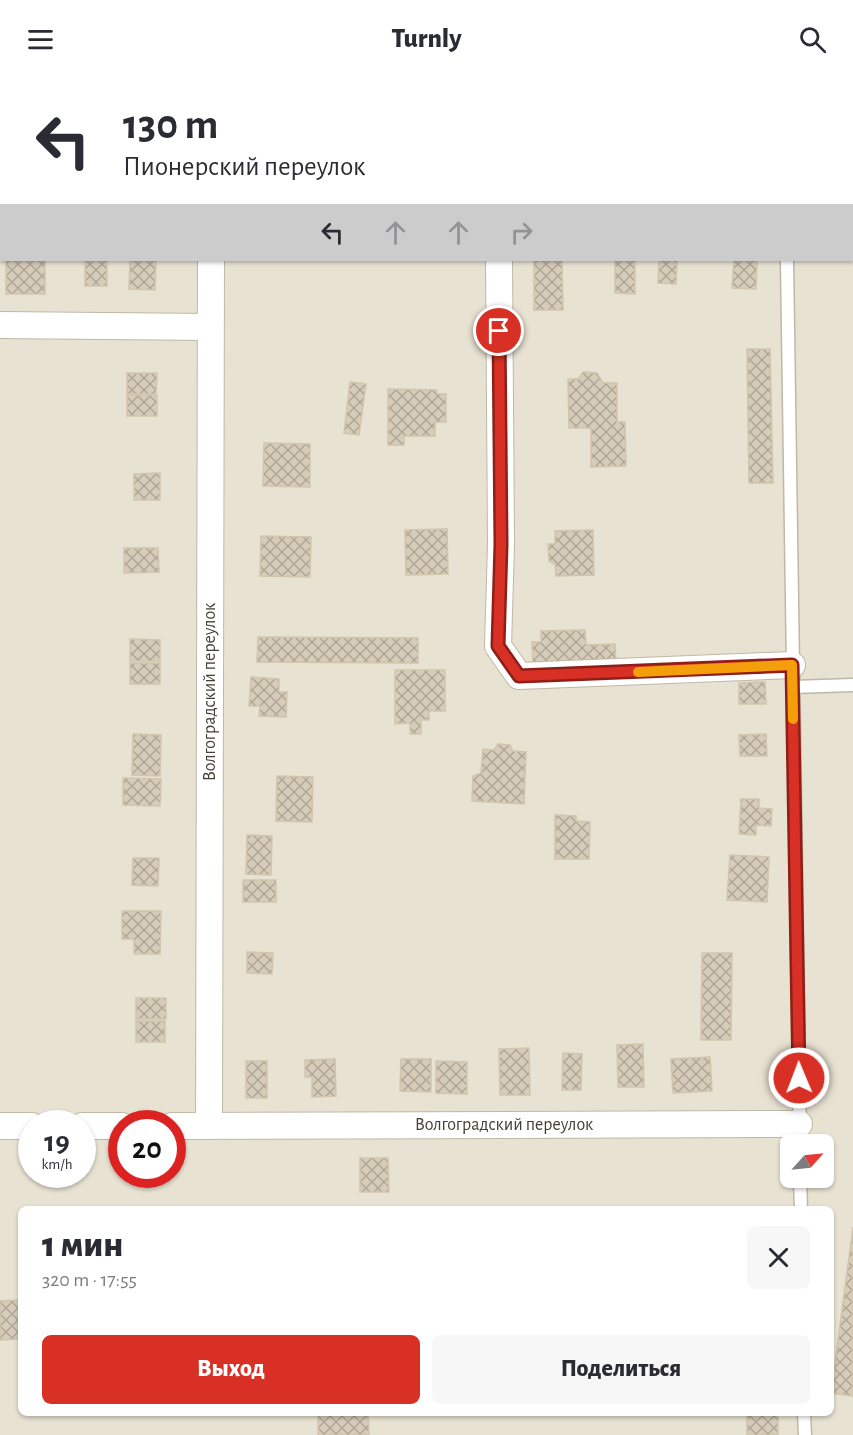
<!DOCTYPE html>
<html lang="ru">
<head>
<meta charset="utf-8">
<style>
	:root { --surface:#fff; --page:#f7f7f7; --text:#2b2b33; --muted:#7c7c81; --accent:#d93025 }
	body { margin:0; font-family:"Alegreya Sans",sans-serif; background:var(--page); color:var(--text); height:100vh; display:flex; flex-direction:column; font-size:22px; white-space:nowrap }
	* { box-sizing:border-box; margin:0 }
	p { font-size:20px; color:var(--muted) }
	.icon { flex:none; width:33px; height:33px; fill:none; stroke:currentColor; stroke-width:2; stroke-linecap:round; stroke-linejoin:round }
	.map { position:relative; flex:1; overflow:hidden }
	.drawer { position:absolute; left:18px; top:1128px; width:816px; height:210px; display:flex; flex-direction:column; background:var(--surface); border-radius:9px; box-shadow:0 2px 4px #0004 }
	.drawer>* { flex:none }
	.hud { position:absolute; left:0px; top:0px; width:854px; height:183px; box-shadow:0 2px 4px #0004; background:#fff; color:var(--text); overflow:hidden }
	.needle { width:39px; rotate:63deg }
	.fabs { position:absolute; left:780px; top:1056px; display:grid; gap:12px }
	.fabs a { display:grid; place-items:center; width:54px; height:54px; border-radius:9px; background:var(--surface); box-shadow:0 2px 4px #0004; font-size:30px }
	.speed { position:absolute; left:18px; top:1032px; display:flex; gap:12px; font-size:30px; font-weight:700; text-align:center }
	.speed>* { display:grid; place-content:center; width:78px; height:78px; border-radius:50%; background:var(--surface); box-shadow:0 2px 4px #0004; line-height:1 }
	.speed small { font-size:15px; font-weight:400 }
	.speed .limit { border:9px solid #d22; background:#fff; color:#111 }
	.pin { position:absolute; display:grid; place-items:center; width:51px; height:51px; color:#fff; margin:-26px; border:3px solid #fff; border-radius:50%; box-shadow:0 2px 6px #0007 }
	.me { position:absolute; width:66px; margin:-33px; rotate:359deg; stroke-linejoin:round; filter:drop-shadow(0 0 4px #0008) }
	.turn { display:flex; align-items:center; gap:21px; height:126px; padding:0 24px; font-size:27px }
	.turn .icon { width:78px; height:78px; stroke-width:2.5 }
	.turn b { display:block; font-size:42px; line-height:51px }
	.lanes { display:flex; align-items:center; height:57px; padding:0 24px; background:#0003; justify-content:center; gap:30px; direction:ltr }
	.lanes .off { opacity:.35 }
	.round { display:grid; place-items:center; flex:none; width:63px; height:63px; border-radius:9px; background:var(--page) }
	.headline { display:flex; align-items:center; justify-content:space-between; height:102px; padding:0 24px }
	h1 { font-size:36px; font-weight:800; line-height:45px }
	.button { display:flex; gap:12px; margin-top:auto; padding:12px 24px }
	.button a { flex:1; height:69px; border-radius:9px; background:var(--accent); color:#fff; font-size:24px; font-weight:800; line-height:69px; text-align:center }
	.button a+a { background:var(--page); color:var(--text) }
	header { display:flex; justify-content:space-between; align-items:center; height:78px; padding:0 24px; background:var(--surface); font-size:27px; font-weight:800 }
	.map>svg:first-child { display:block }
	.residential { fill:#e8e2d2; fill-rule:evenodd }
	.building { fill:url(#building-cross-hatch); stroke:#d1c5ac; stroke-width:1.5 }
	.lines { fill:none; stroke-linecap:round; stroke-linejoin:round }
	.lane-casing { stroke:#c0b8a6; stroke-width:15 }
	.street-casing { stroke:#c0b8a6; stroke-width:28 }
	.lane { stroke:#fff; stroke-width:12 }
	.street { stroke:#fff; stroke-width:26 }
	.route-casing { stroke:#8d1f18; stroke-width:15 }
	.route { stroke:#d93025; stroke-width:10 }
	.slow { stroke:#f59e0b; stroke-width:10 }
	.labels { text-anchor:middle; dominant-baseline:central; stroke-width:4.5; stroke-linejoin:round; paint-order:stroke }
	.street-label { font-size:18px; fill:#464034; stroke:#fff }
</style>
</head>
<body>
<header><svg class="icon" aria-label="menu" viewBox="0 0 24 24"><path d="M4 6h16M4 12h16M4 18h16"/></svg>Turnly<svg class="icon" aria-label="search" viewBox="0 0 24 24"><circle cx="10" cy="10" r="6"/><path d="M15 15l6 6"/></svg></header>
<div class="map">
<svg width="853" height="1357" viewBox="0 0 853 1357">
	<defs>
		<pattern id="building-cross-hatch" width="8" height="8" patternUnits="userSpaceOnUse" patternTransform="scale(1.5)"><rect width="8" height="8" fill="#d6ccb9"/><path d="M0 0l8 8M0 8l8-8" fill="none" stroke="#afa797"/></pattern>
	</defs>
	<rect width="100%" height="100%" fill="#f4f0e4"/>
	<path class="residential" d="M0 0H853V1357H0ZM2 2H852V182H2ZM32 1046H82V1096H32ZM122 1046H172V1096H122ZM790 1066H824V1100H790ZM21 1131H831V1335H21Z"/>
	<path class="building" d="M6 182H45V216H6Z
		M85 182H107V208H85Z
		M130 182H156L155 212 129 211Z
		M534 182H562L563 232H534Z
		M615 182H635V216L615 215Z
		M659 182H677L676 206 658 205Z
		M734 182H757L756 211 732 210Z
		M747 271H770L773 405H749Z
		M583 294 597 295 603 305H617V344H625L626 388 591 389V350H569L568 301H578Z
		M127 295H157L156 316H127Z
		M350 304 366 306 359 357 344 355Z
		M388 311 437 312V316H446V344H435V358H404V367H388Z
		M127 317H157V338H127Z
		M264 365 310 366V409L263 408Z
		M160 395V422H134V396Z
		M447 451 448 496 406 497 405 452Z
		M593 452 594 497 556 498 555 486 549 483 548 466H555V453Z
		M261 458 311 459 310 499 260 498Z
		M124 470H158L159 494 124 495Z
		M585 552 586 567 615 566 616 586 533 589 532 564H541V553Z
		M258 559 418 560V585L257 584Z
		M130 561 160 562V583H130Z
		M130 585H160V606H130Z
		M395 592H445V633H429V642H421V656H410V645L395 646Z
		M251 599 279 601V614H287L286 639 259 638 260 628H249Z
		M765 604 766 626H739V605Z
		M133 656 161 657 160 698 132 697Z
		M766 656 767 678H740L739 657Z
		M498 666 510 667 513 673 526 674 524 726 472 723 473 698 481 695 483 671 494 672Z
		M277 698 313 699 312 744 276 743Z
		M123 700 161 701 160 728 123 727Z
		M741 721H759V730L772 731 771 748 756 747V757L739 756Z
		M555 737 576 738V743L590 744 589 781H555Z
		M247 757 272 758 271 797 246 796Z
		M730 777 769 779 767 824 727 822Z
		M133 780H159L158 808 132 807Z
		M243 802H276V824H243Z
		M122 833H161L160 876H134V861H122Z
		M247 874 273 875 272 896 247 895Z
		M702 875H732L731 962H701Z
		M136 920H166V941H136Z
		M136 943H165V964H136Z
		M643 966 644 1009H618L617 967Z
		M529 970 530 1017H500L499 971Z
		M563 975 582 976 581 1012H562Z
		M710 979 712 1013 673 1015 671 981Z
		M335 981 336 1018 312 1019V999H305V982Z
		M401 981H431V1014L400 1013Z
		M246 983H267V1020H246Z
		M436 983 467 984V1016L436 1015Z
		M360 1080H388L389 1114H360Z
		M853 1149V1318L831 1315Z
		M21 1222V1261L0 1262V1223Z
		M318 1335H368L369 1357H318Z
		M747 1335H778V1357H747Z"/>
	<g class="lines">
		<defs>
			<path id="lane" d="M784 0V2
				M787 182 800 1066
				M793 609 853 607
				M800 1100 801 1131
				M804 1335 805 1357"/>
			<path id="street" d="M499 0V2
				M215 2V0
				M499 182 501 466 498 568 519 598 792 587
				M0 247 210 249
				M209 1047 211 182
				M0 1048H32
				M82 1048H122
				M172 1048 799 1046"/>
		</defs>
		<use href="#lane" class="lane-casing"/>
		<use href="#street" class="street-casing"/>
		<use href="#lane" class="lane"/>
		<use href="#street" class="street"/>
	</g>
	<g class="lines">
		<defs>
			<path id="route" d="M499 253 501 466 498 568 519 598 792 587 799 1000"/>
		</defs>
		<use href="#route" class="route-casing"/>
		<use href="#route" class="route"/>
		<path class="slow" d="M638 594 792 587 793 641"/>
	</g>
	<g class="labels">
		<g class="street-label">
			<text transform="translate(210 614) rotate(-90)">Волгоградский переулок</text>
			<text x="504" y="1047">Волгоградский переулок</text>
		</g>
	</g>
</svg>
<div class="fabs">
<a><svg class="needle" viewBox="-14 -14 28 28"><path d="M0-13l5 13h-10z" fill="#e53935"/><path d="M0 13l5-13h-10z" fill="#7c7c81"/></svg></a>
</div>
<div class="speed"><div>19<small>km/h</small></div><div class="limit">20</div></div>
<div class="pin" style="left:499px;top:253px;background:#d93025"><svg class="icon" aria-label="arrive" viewBox="0 0 24 24"><path d="M6 21V4h12l-3 4 3 4H6"/></svg></div>
<svg class="me" style="left:799px;top:1000px" viewBox="-20 -20 40 40"><circle r="17" fill="#d93025" stroke="#fff" stroke-width="3"/><path d="M0-11L8 9 0 5-8 9z" fill="#fff"/></svg>
<div class="hud">
<div class="turn"><svg class="icon" aria-label="left" viewBox="0 0 24 24"><path d="M17 20v-9H6M10 6l-5 5 5 5"/></svg><div><b>130 m</b>Пионерский переулок</div></div>
<div class="lanes"><svg class="icon" aria-label="left" viewBox="0 0 24 24"><path d="M17 20v-9H6M10 6l-5 5 5 5"/></svg><svg class="icon off" aria-label="ahead" viewBox="0 0 24 24"><path d="M12 20V5M6 11l6-6 6 6"/></svg><svg class="icon off" aria-label="ahead" viewBox="0 0 24 24"><path d="M12 20V5M6 11l6-6 6 6"/></svg><svg class="icon off" aria-label="right" viewBox="0 0 24 24"><path d="M7 20v-9h11M14 6l5 5-5 5"/></svg></div>
</div>
<section class="drawer">
<div class="headline"><div><h1>1 мин</h1><p>320 m · 17:55</p></div><a class="round"><svg class="icon" aria-label="close" viewBox="0 0 24 24"><path d="M6 6l12 12M18 6L6 18"/></svg></a></div>
<div class="button"><a>Выход</a><a>Поделиться</a></div>
</section>
</div>
</body>
</html>
